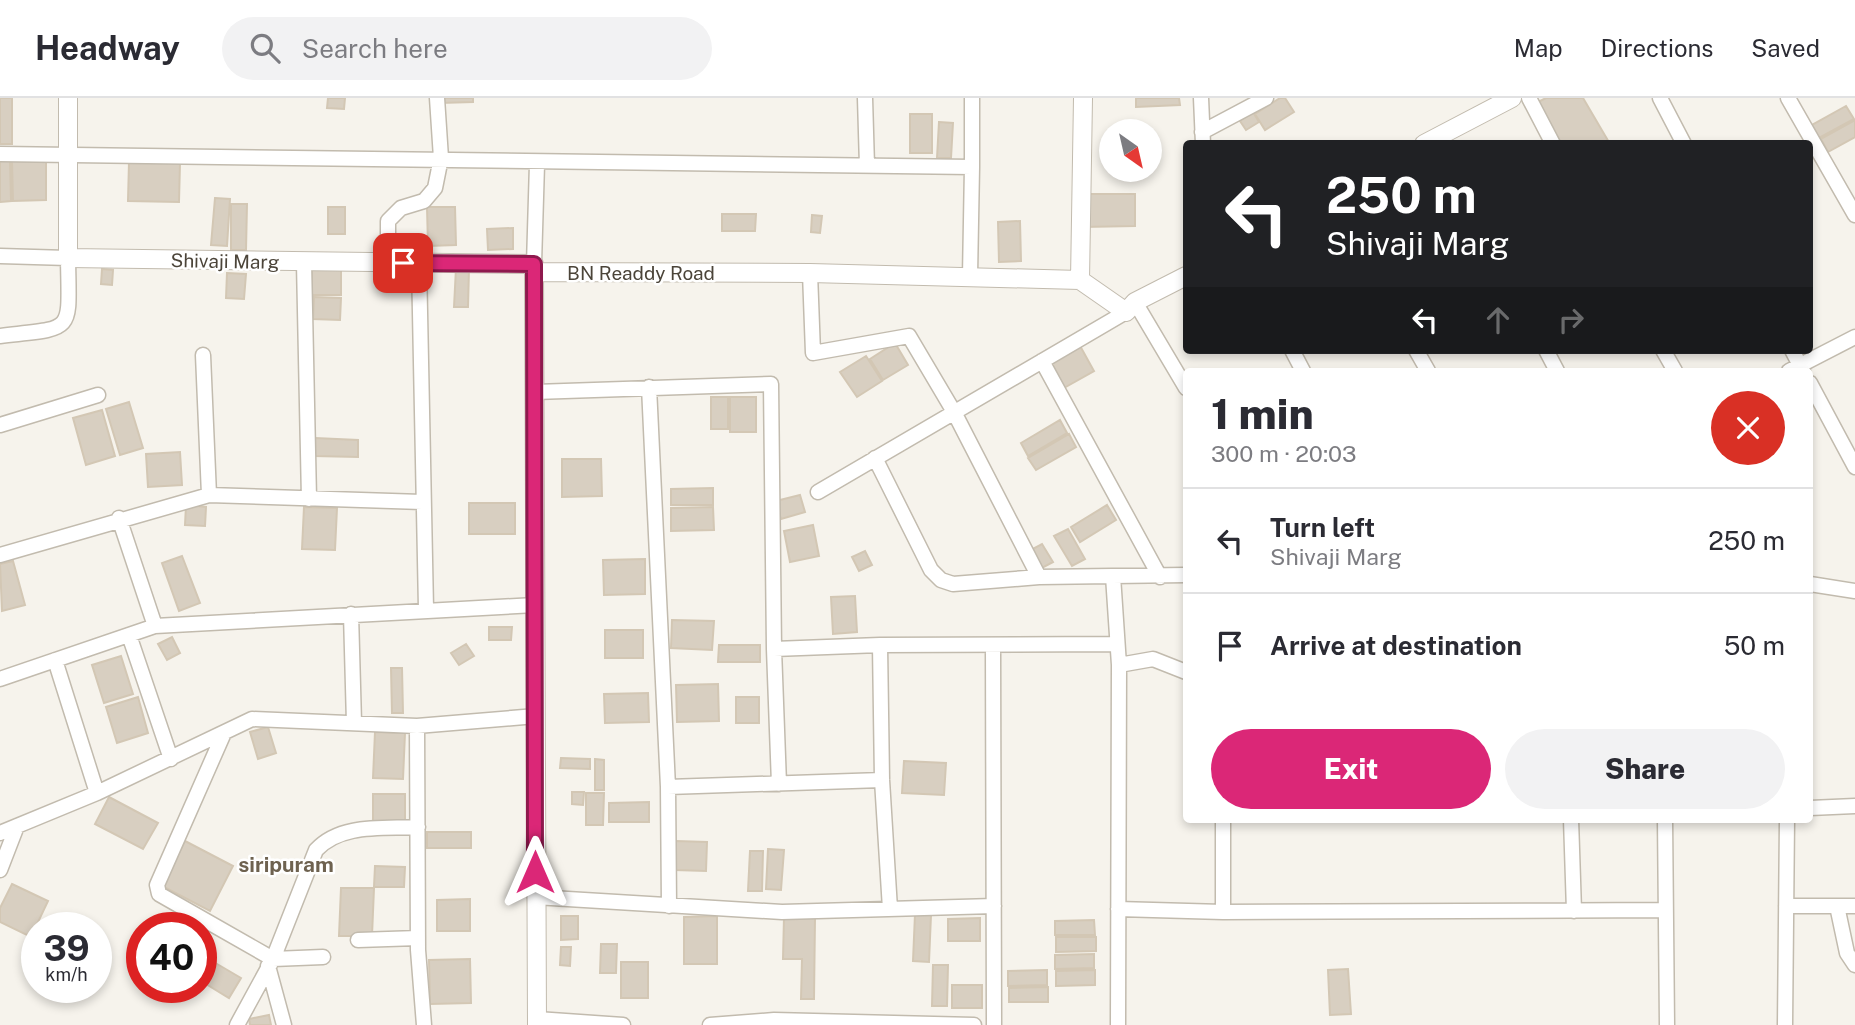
<!DOCTYPE html>
<html lang="en">
<head>
<meta charset="utf-8">
<style>
	:root { --surface:#fff; --page:#f2f2f3; --text:#2b2b33; --muted:#7c7c81; --line:#e1e1e2; --accent:#db2777 }
	body { margin:0; font-family:"Public Sans",sans-serif; background:var(--page); color:var(--text); height:100vh; display:flex; flex-direction:column; font-size:26px; white-space:nowrap }
	* { box-sizing:border-box; margin:0 }
	p { font-size:23px; color:var(--muted) }
	.icon { flex:none; width:38px; height:38px; fill:none; stroke:currentColor; stroke-width:2; stroke-linecap:round; stroke-linejoin:round }
	.map { position:relative; flex:1; overflow:hidden }
	.sheet { position:absolute; left:1183px; top:270px; width:630px; height:455px; display:flex; flex-direction:column; background:var(--surface); border-radius:7px; box-shadow:0 4px 10px #0003 }
	.sheet>* { flex:none }
	.hud { position:absolute; left:1183px; top:42px; width:630px; height:214px; border-radius:7px; box-shadow:0 4px 10px #0003; background:#202124; color:#fff; overflow:hidden }
	.needle { width:46px; rotate:146deg }
	.buttons { position:absolute; left:1099px; top:21px; display:grid; gap:14px }
	.buttons a { display:grid; place-items:center; width:63px; height:63px; border-radius:50%; background:var(--surface); box-shadow:0 4px 10px #0003; font-size:35px }
	.speed { position:absolute; left:21px; top:814px; display:flex; gap:14px; font-size:35px; font-weight:700; text-align:center }
	.speed>* { display:grid; place-content:center; width:91px; height:91px; border-radius:50%; background:var(--surface); box-shadow:0 4px 10px #0003; line-height:1 }
	.speed small { font-size:18px; font-weight:400 }
	.speed .limit { border:10px solid #d22; background:#fff; color:#111 }
	.pin { position:absolute; display:grid; place-items:center; width:60px; height:60px; color:#fff; margin:-30px; border-radius:14px; box-shadow:0 4px 10px #0006 }
	.me { position:absolute; width:77px; margin:-38px; rotate:0deg; stroke-linejoin:round; filter:drop-shadow(0 0 5px #0008) }
	.turn { display:flex; align-items:center; gap:24px; height:147px; padding:0 28px; font-size:32px }
	.turn .icon { width:91px; height:91px; stroke-width:2.5 }
	.turn b { display:block; font-size:49px; line-height:60px }
	.lanes { display:flex; align-items:center; height:66px; padding:0 28px; background:#0003; justify-content:center; gap:35px; direction:ltr }
	.lanes .off { opacity:.35 }
	.round { display:grid; place-items:center; flex:none; width:74px; height:74px; border-radius:37px; background:var(--page) }
	.head { display:flex; align-items:center; justify-content:space-between; height:119px; padding:0 28px }
	h1 { font-size:42px; font-weight:800; line-height:52px }
	.cta { display:flex; gap:14px; margin-top:auto; padding:14px 28px }
	.cta a { flex:1; height:80px; border-radius:42px; background:var(--accent); color:#fff; font-size:28px; font-weight:800; line-height:80px; text-align:center }
	.cta a+a { background:var(--page); color:var(--text) }
	ul { padding:0; list-style:none }
	li { display:flex; align-items:center; gap:21px; height:105px; padding:0 28px; border-top:2px solid var(--line) }
	li div { flex:1 }
	li b { display:block; font-size:26px }
	li em { font-style:normal }
	header { display:flex; align-items:center; gap:42px; box-sizing:border-box; height:98px; padding:0 35px; background:var(--surface); border-bottom:2px solid var(--line) }
	header strong { font-size:33px }
	nav { display:flex; gap:38px; margin-inline-start:auto; font-size:24px }
	.search { width:490px; height:63px; background:var(--page); display:flex; align-items:center; gap:18px; box-sizing:border-box; padding:0 24px; border-radius:38px; color:var(--muted); font-size:26px }
	.map>svg:first-child { display:block }
	.building { fill:#d8cfc1; stroke:#d3c7b4; stroke-width:2 }
	.lines { fill:none; stroke-linecap:round; stroke-linejoin:round }
	.minor-casing { stroke:#c2bbae; stroke-width:17 }
	.tertiary-casing { stroke:#c2bbae; stroke-width:20 }
	.minor { stroke:#fff; stroke-width:14 }
	.tertiary { stroke:#fff; stroke-width:18 }
	.route-casing { stroke:#8e194d; stroke-width:18 }
	.route { stroke:#db2777; stroke-width:12 }
	.labels { text-anchor:middle; dominant-baseline:central; stroke-width:5; stroke-linejoin:round; paint-order:stroke }
	.street-label { font-size:19px; fill:#4b4439; stroke:#fff }
	.neighbourhood-label { font-size:21px; font-weight:bold; fill:#6e6250; stroke:#fff }
</style>
</head>
<body>
<header>
<strong>Headway</strong>
<div class="search"><svg class="icon" aria-label="search" viewBox="0 0 24 24"><circle cx="10" cy="10" r="6"/><path d="M15 15l6 6"/></svg>Search here</div>
<nav><a>Map</a><a>Directions</a><a>Saved</a></nav>
</header>
<div class="map">
<svg width="1855" height="927" viewBox="0 0 1855 927">
	<rect width="100%" height="100%" fill="#f6f3ec"/>
	<path class="building" d="M0 0H12V46H0Z
		M328 0H345L344 11 327 10Z
		M440 0H473V4L440 5Z
		M1136 0H1179L1180 7 1136 9Z
		M1280 0H1285L1294 14 1265 32 1255 16Z
		M1546 0H1583L1610 46H1560L1536 5Z
		M1846 8 1854 21 1819 40 1812 27Z
		M1253 14 1259 24 1246 32 1240 23Z
		M910 16H932V55H910Z
		M1855 22V39L1828 54 1821 41Z
		M939 24 953 25 951 60H937Z
		M0 62H10L11 103 0 104Z
		M46 62V102L13 103 12 63Z
		M129 64 180 65 179 104 128 103Z
		M1083 96H1135V128L1083 129Z
		M215 100 230 101 227 148 211 147Z
		M231 106H247L246 152H231Z
		M328 109H345V136H328Z
		M427 109H455L456 147 428 148Z
		M722 116H756L755 133H722Z
		M812 117 822 118 820 135 811 134Z
		M1020 123 1021 163 999 164 998 124Z
		M513 130V151L488 152 487 131Z
		M312 169 341 170V197H312Z
		M456 170 469 171 468 209H454Z
		M102 171 113 172 112 187 101 186Z
		M227 175 246 176 244 201 226 200Z
		M314 199 341 200 340 222 313 221Z
		M895 245 908 267 883 282 870 261Z
		M1079 246 1094 273 1064 290 1049 263Z
		M866 258 882 283 857 299 840 274Z
		M711 299H728V331H711Z
		M730 299H756V334H730Z
		M129 304 143 350 120 357 106 311Z
		M102 312 115 358 86 367 73 320Z
		M1060 322 1067 335 1028 358 1021 345Z
		M1069 336 1076 349 1036 372 1028 360Z
		M315 340 358 342V359L314 358Z
		M180 354 182 387 148 389 146 356Z
		M562 361H601L602 398 562 399Z
		M713 390V407H671V391Z
		M800 397 805 414 781 421 776 403Z
		M469 405H515V436H469Z
		M186 407 206 409 205 428 185 427Z
		M1107 407 1116 422 1080 444 1071 429Z
		M304 409 337 410 335 452 302 451Z
		M713 409 714 432 671 433V410Z
		M813 427 819 458 790 464 784 433Z
		M1068 431 1085 461 1072 468 1054 438Z
		M1042 446 1053 464 1040 471 1029 453Z
		M865 453 872 467 859 473 852 459Z
		M182 458 200 505 179 513 162 465Z
		M645 461V496L604 497 603 462Z
		M13 463 25 507 2 513 0 466Z
		M855 498 857 534 833 536 831 499Z
		M672 522 714 523 712 552 671 550Z
		M489 529H512L511 542H489Z
		M605 532H643V560H605Z
		M172 539 180 555 167 562 158 546Z
		M466 546 474 558 459 567 451 555Z
		M719 547H760V564H718Z
		M121 558 133 596 104 605 92 567Z
		M391 570H402L403 615H392Z
		M718 586 719 623 677 624 676 587Z
		M648 595 649 624 605 625 604 596Z
		M138 599 148 635 117 645 106 609Z
		M736 599H759V625H736Z
		M268 629 276 655 258 661 250 634Z
		M375 634 405 635 403 681 373 680Z
		M561 660 590 661V671L560 670Z
		M595 661 604 662V692H595Z
		M904 663 946 665 944 697 902 695Z
		M572 694H584L583 707 572 706Z
		M586 695H604L603 727H586Z
		M373 696H405V724L373 723Z
		M109 699 158 725 143 751 95 726Z
		M649 704V724H609V705Z
		M427 734H471V750H427Z
		M185 743 233 768 210 813 162 788Z
		M676 743 707 744 706 773 675 772Z
		M768 751 784 752 781 792 766 791Z
		M750 753H763L762 793H748Z
		M375 768 405 769 404 789H374Z
		M12 786 48 803 31 839 0 824V810Z
		M341 790H374L372 838H339Z
		M470 801V833H437V802Z
		M915 816 931 817 929 864 913 863Z
		M561 818H578V841L561 842Z
		M717 818V866H684V819Z
		M784 819 815 820 814 901H801L802 861H783Z
		M980 820V843H948V821Z
		M1094 822 1095 837H1055V823Z
		M1056 839H1096V853L1056 854Z
		M601 846H617L616 875H600Z
		M561 849H571L570 868 560 867Z
		M1094 856V870L1055 871V857Z
		M470 861 471 905 430 906 429 862Z
		M212 863 241 880 229 900 201 883Z
		M621 864H648V900H621Z
		M933 867H948L947 908H932Z
		M1348 871 1351 916 1330 917 1328 872Z
		M1047 872V887L1008 888V873Z
		M1095 872V887L1056 888V873Z
		M952 887H982V910H952Z
		M1048 889V904H1009V890Z
		M269 917 271 927H250L249 921Z"/>
	<g class="lines">
		<defs>
			<path id="minor" d="M865 0 867 68
				M1201 0 1203 46
				M1529 0 1553 46
				M1660 0 1684 46
				M1788 0 1855 117
				M1202 34 1266 0
				M0 56C324 61 648 65 972 69L970 178
				M972 69V0
				M0 158 68 160C69 237 76 229 0 238
				M304 165 309 401
				M388 165V123L401 110 424 103 435 90 441 60 437 0
				M419 165 426 511
				M534 166 537 66
				M810 175 813 255 909 238 954 314 1039 479
				M1135 204 1186 290
				M1292 252 1303 273
				M1416 252 1428 273
				M1546 252 1557 273
				M1663 252 1675 273
				M1792 252 1803 273
				M203 257 209 397
				M1042 263 1160 479
				M1789 273 1855 239
				M1810 285 1855 369
				M649 289 668 689 669 808
				M535 294 771 286 774 551
				M0 327 98 297
				M875 360 931 472 941 482 953 486 1039 479 1186 477
				M818 394 1126 214
				M119 420 155 528
				M0 457 209 397 422 404
				M1113 478 1119 567 1118 927
				M1810 486 1855 493
				M351 516 354 625
				M129 537 171 661
				M993 548 994 927
				M55 562 97 695
				M1119 567 1153 561 1186 574
				M0 581 155 528 535 507
				M417 628 418 852 424 927
				M224 635 157 787 159 796 273 861 323 859
				M779 686 774 551 880 547
				M668 689 882 682
				M1810 710 1855 708
				M1223 721V814
				M1571 721 1574 813
				M1665 721 1667 927
				M0 735 97 695 252 621 417 628 536 618
				M0 772 17 728
				M535 799 782 814 994 808
				M1786 808H1855
				M1837 808 1847 855 1855 867
				M890 811 882 682 880 547 1116 546
				M1118 811 1223 814 1664 812
				M358 842 418 840
				M268 868 284 927
				M537 921 623 927
				M237 927 273 861 316 752C341 725 383 731 418 729
				M710 927 774 922 974 927
				M1785 927 1787 721"/>
			<path id="tertiary" d="M68 0V160L534 166 537 927
				M1424 46 1512 0
				M534 174 810 175 1080 182 1126 214 1135 204 1186 178
				M1080 182 1083 0"/>
		</defs>
		<use href="#minor" class="minor-casing"/>
		<use href="#tertiary" class="tertiary-casing"/>
		<use href="#minor" class="minor"/>
		<use href="#tertiary" class="tertiary"/>
	</g>
	<g class="lines">
		<defs>
			<path id="route" d="M403 165 534 166 535 774"/>
		</defs>
		<use href="#route" class="route-casing"/>
		<use href="#route" class="route"/>
	</g>
	<g class="labels">
		<g class="street-label">
			<text transform="translate(225 163) rotate(1)">Shivaji Marg</text>
			<text x="641" y="175">BN Readdy Road</text>
		</g>
		<g class="neighbourhood-label">
			<text x="286" y="766">siripuram</text>
		</g>
	</g>
</svg>
<div class="buttons">
<a><svg class="needle" viewBox="-14 -14 28 28"><path d="M0-13l5 13h-10z" fill="#e53935"/><path d="M0 13l5-13h-10z" fill="#7c7c81"/></svg></a>
</div>
<div class="speed"><div>39<small>km/h</small></div><div class="limit">40</div></div>
<div class="pin" style="left:403px;top:165px;background:#d93025"><svg class="icon" aria-label="arrive" viewBox="0 0 24 24"><path d="M6 21V4h12l-3 4 3 4H6"/></svg></div>
<svg class="me" style="left:535px;top:774px" viewBox="-20 -20 40 40"><path d="M0-17L14 15 0 8-14 15z" fill="#db2777" stroke="#fff" stroke-width="4"/></svg>
<div class="hud">
<div class="turn"><svg class="icon" aria-label="left" viewBox="0 0 24 24"><path d="M17 20v-9H6M10 6l-5 5 5 5"/></svg><div><b>250 m</b>Shivaji Marg</div></div>
<div class="lanes"><svg class="icon" aria-label="left" viewBox="0 0 24 24"><path d="M17 20v-9H6M10 6l-5 5 5 5"/></svg><svg class="icon off" aria-label="ahead" viewBox="0 0 24 24"><path d="M12 20V5M6 11l6-6 6 6"/></svg><svg class="icon off" aria-label="right" viewBox="0 0 24 24"><path d="M7 20v-9h11M14 6l5 5-5 5"/></svg></div>
</div>
<section class="sheet">
<div class="head"><div><h1>1 min</h1><p>300 m · 20:03</p></div><a class="round" style="background:#d93025;color:#fff"><svg class="icon" aria-label="close" viewBox="0 0 24 24"><path d="M6 6l12 12M18 6L6 18"/></svg></a></div>
<ul>
<li><svg class="icon" aria-label="left" viewBox="0 0 24 24"><path d="M17 20v-9H6M10 6l-5 5 5 5"/></svg><div><b>Turn left</b><p>Shivaji Marg</p></div><em>250 m</em></li>
<li><svg class="icon" aria-label="arrive" viewBox="0 0 24 24"><path d="M6 21V4h12l-3 4 3 4H6"/></svg><div><b>Arrive at destination</b></div><em>50 m</em></li>
</ul>
<div class="cta"><a>Exit</a><a>Share</a></div>
</section>
</div>
</body>
</html>
